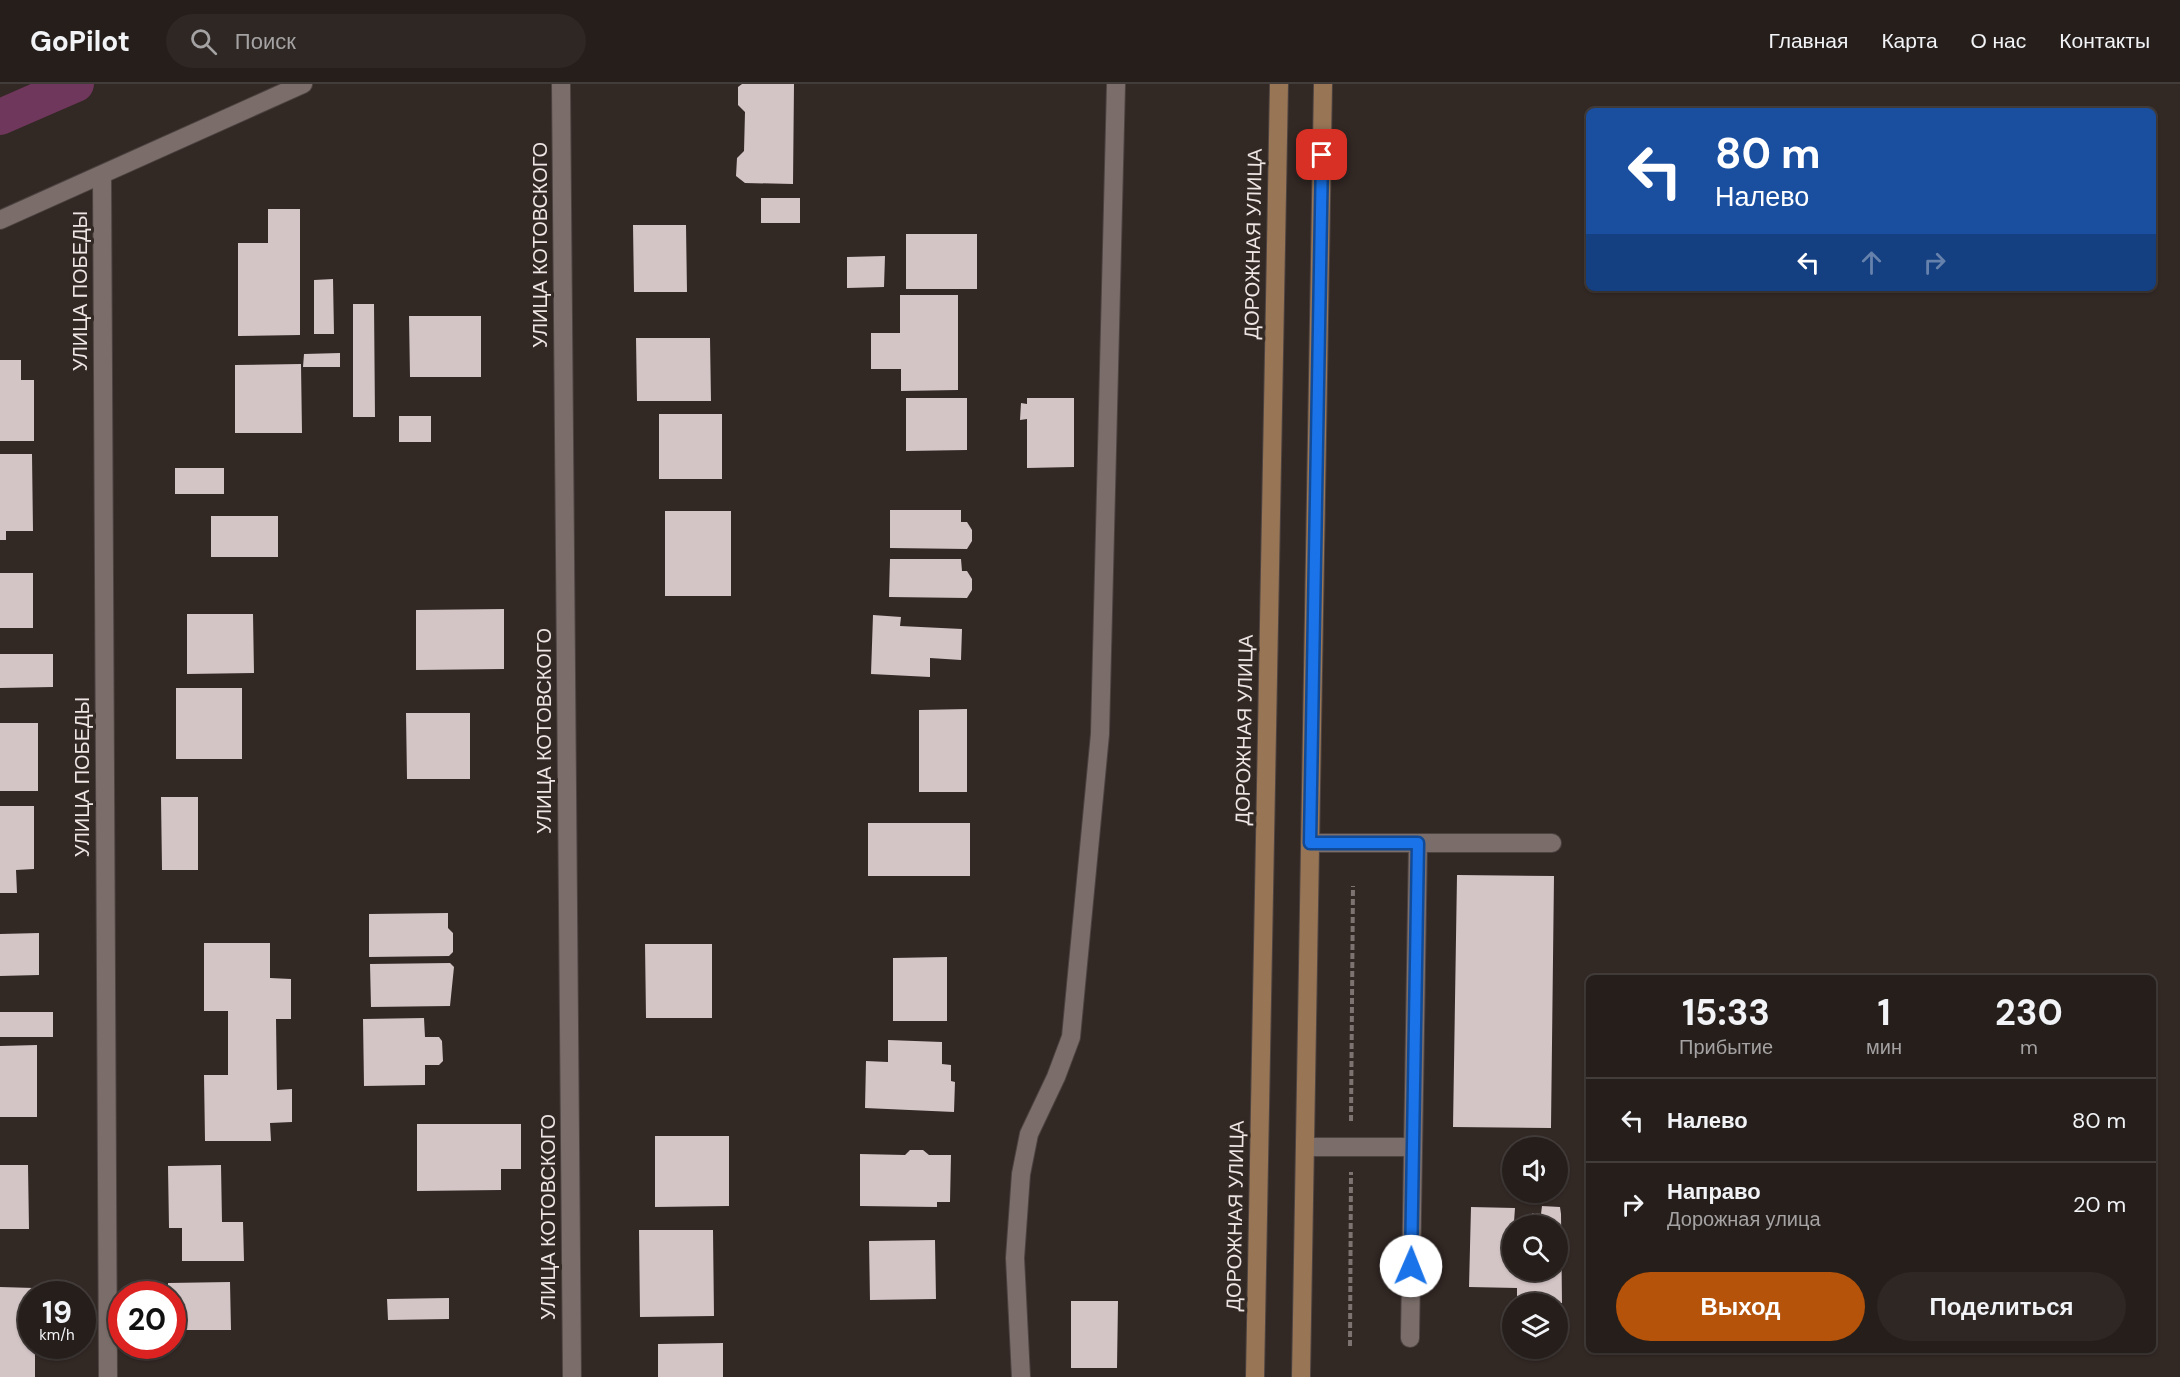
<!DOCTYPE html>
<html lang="ru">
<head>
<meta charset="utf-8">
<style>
	:root { --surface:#261e1b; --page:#2e2724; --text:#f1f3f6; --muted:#a4a2a3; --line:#423c3a; --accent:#b45309 }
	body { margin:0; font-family:"DM Sans",sans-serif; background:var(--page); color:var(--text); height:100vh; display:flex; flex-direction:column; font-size:22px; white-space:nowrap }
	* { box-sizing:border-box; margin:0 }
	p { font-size:20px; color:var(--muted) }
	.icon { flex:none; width:33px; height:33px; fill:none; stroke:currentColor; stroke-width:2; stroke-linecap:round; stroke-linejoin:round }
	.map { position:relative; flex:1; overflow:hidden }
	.side { position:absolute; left:1586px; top:891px; width:570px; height:378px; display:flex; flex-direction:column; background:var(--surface); border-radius:9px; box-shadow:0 2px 4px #0004,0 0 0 2px var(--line) }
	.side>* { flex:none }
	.top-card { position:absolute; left:1586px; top:24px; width:570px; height:183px; border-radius:9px; box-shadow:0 2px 4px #0004,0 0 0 2px var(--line); background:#1a4fa0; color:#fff; overflow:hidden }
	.buttons { position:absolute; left:1502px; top:1053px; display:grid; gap:12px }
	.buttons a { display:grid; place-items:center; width:66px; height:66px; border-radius:50%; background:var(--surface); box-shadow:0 2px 4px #0004,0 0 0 2px var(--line); font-size:30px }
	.speed { position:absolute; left:18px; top:1197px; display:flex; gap:12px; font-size:30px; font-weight:700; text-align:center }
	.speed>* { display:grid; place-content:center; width:78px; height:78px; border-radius:50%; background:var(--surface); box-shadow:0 2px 4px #0004,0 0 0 2px var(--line); line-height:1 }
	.speed small { font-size:15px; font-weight:400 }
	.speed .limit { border:9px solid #d22; background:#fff; color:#111 }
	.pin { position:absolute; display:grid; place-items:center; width:51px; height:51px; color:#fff; margin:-26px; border-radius:12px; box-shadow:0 3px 9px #0006 }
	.me { position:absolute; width:66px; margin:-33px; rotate:1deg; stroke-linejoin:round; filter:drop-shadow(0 0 4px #0008) }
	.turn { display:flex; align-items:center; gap:21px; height:126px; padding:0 30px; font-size:27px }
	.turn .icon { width:78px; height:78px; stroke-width:2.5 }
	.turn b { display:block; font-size:42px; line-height:51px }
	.lanes { display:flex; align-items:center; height:57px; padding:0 30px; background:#0003; justify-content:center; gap:30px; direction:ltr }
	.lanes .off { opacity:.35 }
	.eta { display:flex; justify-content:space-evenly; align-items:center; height:102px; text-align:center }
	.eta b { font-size:36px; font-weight:700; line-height:42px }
	.button { display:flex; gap:12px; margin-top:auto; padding:12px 30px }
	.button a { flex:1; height:69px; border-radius:36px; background:var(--accent); color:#fff; font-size:24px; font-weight:700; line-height:69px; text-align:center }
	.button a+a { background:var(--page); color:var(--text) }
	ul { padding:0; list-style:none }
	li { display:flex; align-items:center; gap:18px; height:84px; padding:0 30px; border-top:2px solid var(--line) }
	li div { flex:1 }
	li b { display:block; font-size:22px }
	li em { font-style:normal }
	header { display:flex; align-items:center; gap:36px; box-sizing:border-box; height:84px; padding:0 30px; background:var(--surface); border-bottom:2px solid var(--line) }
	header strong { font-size:28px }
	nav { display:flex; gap:33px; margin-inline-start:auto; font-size:21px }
	.search { width:420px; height:54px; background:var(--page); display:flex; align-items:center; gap:15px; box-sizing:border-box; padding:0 21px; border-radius:33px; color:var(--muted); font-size:22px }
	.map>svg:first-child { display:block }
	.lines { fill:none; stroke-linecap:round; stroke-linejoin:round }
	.canal { stroke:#70375c; stroke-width:36 }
	.building { fill:#d3c4c6; fill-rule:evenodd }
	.service-casing { stroke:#4d4341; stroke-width:20 }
	.minor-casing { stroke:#4d4341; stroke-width:20 }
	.secondary-casing { stroke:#4d4341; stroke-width:20 }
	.path { stroke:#7d7471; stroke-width:4; stroke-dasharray:6 3; stroke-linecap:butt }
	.service { stroke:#7b6e6a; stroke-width:18 }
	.minor { stroke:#7b6e6a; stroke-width:18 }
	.secondary { stroke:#977555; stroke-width:18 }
	.route-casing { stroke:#114b97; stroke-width:15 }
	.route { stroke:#1a73e8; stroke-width:10 }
	.labels { text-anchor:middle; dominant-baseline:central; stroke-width:6; stroke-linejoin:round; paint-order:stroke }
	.street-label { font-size:20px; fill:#ede6e4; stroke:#322824 }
</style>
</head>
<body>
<header>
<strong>GoPilot</strong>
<div class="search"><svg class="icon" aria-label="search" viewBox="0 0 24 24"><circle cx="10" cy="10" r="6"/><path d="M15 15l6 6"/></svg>Поиск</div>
<nav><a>Главная</a><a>Карта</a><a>О нас</a><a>Контакты</a></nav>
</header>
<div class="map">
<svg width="2180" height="1293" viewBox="0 0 2180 1293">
	<rect width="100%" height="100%" fill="#322824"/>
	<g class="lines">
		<path class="canal" d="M0 33 76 0"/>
	</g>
	<path class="building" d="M742 0H794L793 100 745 99 736 92 737 74 744 67 745 28 738 21V3Z
		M761 114H800V139H761Z
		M268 125H300V251L238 252V159H268Z
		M633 141H686L687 208H634Z
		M906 150H977V205H906Z
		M885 172 884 203 847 204V173Z
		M333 195 334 250H314V196Z
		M900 211H958V306L901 307V285H871V249H900Z
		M353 220H374L375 333H353Z
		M409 232H481V293H410Z
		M636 254H710L711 317H637Z
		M340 269V283H303L304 270Z
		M0 276H21V296H34V357H0Z
		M301 280 302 349H235V281Z
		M906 314H967V366L906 367Z
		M1027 314H1074V383L1027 384V335L1020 336 1021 319 1027 320Z
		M659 330H722V395H659Z
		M399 332H431V358H399Z
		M0 370H32L33 447H6V456H0Z
		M175 384H224V410H175Z
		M890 426H961V438H967L972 446V457L967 465 890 464Z
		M665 427H731V512H665Z
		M211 432H278V473H211Z
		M890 475H961L962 487H967L972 495V506L967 514 889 513Z
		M0 489H33V544H0Z
		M504 525V585L416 586V526Z
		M187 530H253L254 589 187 590Z
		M873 531 901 533 900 542 962 545 961 576 930 574V593L871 590Z
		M0 570H53V603L0 604Z
		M176 604H242V675H176Z
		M967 625V708H919V626Z
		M406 629H470V695H407Z
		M0 639H38V707H0Z
		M161 713H198V786H162Z
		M0 722H34V785L16 786 17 809H0Z
		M868 739H970V792H868Z
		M1457 791 1554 792 1551 1044 1453 1043Z
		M448 829V844L453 849V868L449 872 369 873V830Z
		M39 849V891L0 892V850Z
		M204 859H270V894L291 895V935H276L277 1006 292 1005V1038L270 1039 271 1057H205L204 991H228V927H204Z
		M645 860H712V934H646Z
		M947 873V937H893V874Z
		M450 879 454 883 450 922 371 923 370 880Z
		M0 928H53V953H0Z
		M424 934 425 953H439L442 957 443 977 439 981H425V1001L364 1002 363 935Z
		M888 956 942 958V980L951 981V997L955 998 954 1028 865 1024 866 977 888 978Z
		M37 961V1033H0V962Z
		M417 1040H521V1085H501V1106L417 1107Z
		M655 1052H729V1122L655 1123Z
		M910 1066H923L929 1071H951L950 1118H937V1123L860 1122V1070L905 1071Z
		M0 1081H28L29 1145H0Z
		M221 1081 222 1138H243L244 1177H182V1144H169L168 1082Z
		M1542 1122 1560 1123 1561 1130 1562 1219 1517 1218V1204L1469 1203 1471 1123 1515 1124 1514 1138H1532V1129L1541 1130ZM1512 1142H1557V1186H1512Z
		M639 1146H713L714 1232 640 1233Z
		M935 1156 936 1215 870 1216 869 1157Z
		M230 1198 231 1246H172V1210H168V1199Z
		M0 1203 34 1204 32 1262H35V1293H0Z
		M449 1214V1235L388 1236 387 1215Z
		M1071 1217H1118L1117 1284H1071Z
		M723 1259V1293H658V1260Z"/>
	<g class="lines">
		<defs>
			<path id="service" d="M1310 759H1552
				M1305 1063H1413
				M1410 1254 1418 759"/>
			<path id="minor" d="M561 0 572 1293
				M102 92 108 1293
				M0 136 303 0
				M1021 1293 1015 1174 1021 1090 1029 1050 1056 993 1071 953 1100 650 1116 0"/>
			<path id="secondary" d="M1255 1293 1279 0
				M1301 1293 1323 0"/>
		</defs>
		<use href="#service" class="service-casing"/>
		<use href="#minor" class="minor-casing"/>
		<use href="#secondary" class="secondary-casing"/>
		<path class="path" d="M1351 1037 1353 802
			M1350 1262 1351 1088"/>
		<use href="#service" class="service"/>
		<use href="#minor" class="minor"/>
		<use href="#secondary" class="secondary"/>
	</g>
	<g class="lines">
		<defs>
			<path id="route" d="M1322 71 1310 759H1418L1411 1182"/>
		</defs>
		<use href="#route" class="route-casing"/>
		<use href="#route" class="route"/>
	</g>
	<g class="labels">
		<g class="street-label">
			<text transform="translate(1253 160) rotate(-89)">ДОРОЖНАЯ УЛИЦА</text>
			<text transform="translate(540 161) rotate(-90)">УЛИЦА КОТОВСКОГО</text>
			<text transform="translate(80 207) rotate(-90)">УЛИЦА ПОБЕДЫ</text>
			<text transform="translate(1244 646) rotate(-89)">ДОРОЖНАЯ УЛИЦА</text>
			<text transform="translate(544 647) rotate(-90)">УЛИЦА КОТОВСКОГО</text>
			<text transform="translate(82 693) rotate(-90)">УЛИЦА ПОБЕДЫ</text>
			<text transform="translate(1235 1132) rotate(-89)">ДОРОЖНАЯ УЛИЦА</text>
			<text transform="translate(548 1133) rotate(-90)">УЛИЦА КОТОВСКОГО</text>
		</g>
	</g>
</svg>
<div class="buttons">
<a><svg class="icon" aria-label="sound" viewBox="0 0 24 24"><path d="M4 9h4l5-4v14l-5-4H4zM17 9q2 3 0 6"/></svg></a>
<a><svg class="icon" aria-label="search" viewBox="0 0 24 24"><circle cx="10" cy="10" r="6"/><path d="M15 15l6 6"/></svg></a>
<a><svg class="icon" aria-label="layers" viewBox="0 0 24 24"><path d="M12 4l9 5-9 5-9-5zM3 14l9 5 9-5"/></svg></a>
</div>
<div class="speed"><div>19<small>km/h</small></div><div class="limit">20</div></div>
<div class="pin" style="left:1322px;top:71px;background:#d93025"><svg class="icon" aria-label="arrive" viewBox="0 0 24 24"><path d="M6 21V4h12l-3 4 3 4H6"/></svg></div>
<svg class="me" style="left:1411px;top:1182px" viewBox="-20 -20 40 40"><circle r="19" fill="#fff"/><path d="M0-13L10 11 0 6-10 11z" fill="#1a73e8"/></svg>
<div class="top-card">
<div class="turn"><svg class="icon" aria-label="left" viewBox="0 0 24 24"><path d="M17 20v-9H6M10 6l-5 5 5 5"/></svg><div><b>80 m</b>Налево</div></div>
<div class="lanes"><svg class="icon" aria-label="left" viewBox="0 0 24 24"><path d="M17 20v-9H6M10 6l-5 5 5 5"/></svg><svg class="icon off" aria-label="ahead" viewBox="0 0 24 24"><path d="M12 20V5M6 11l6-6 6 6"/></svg><svg class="icon off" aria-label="right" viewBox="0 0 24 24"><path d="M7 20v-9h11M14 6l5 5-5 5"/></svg></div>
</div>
<section class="side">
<div class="eta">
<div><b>15:33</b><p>Прибытие</p></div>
<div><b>1</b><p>мин</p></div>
<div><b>230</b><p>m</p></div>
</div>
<ul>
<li><svg class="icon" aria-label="left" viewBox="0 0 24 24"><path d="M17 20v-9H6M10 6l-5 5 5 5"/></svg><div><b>Налево</b></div><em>80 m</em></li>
<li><svg class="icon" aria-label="right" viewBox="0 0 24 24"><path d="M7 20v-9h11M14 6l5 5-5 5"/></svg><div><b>Направо</b><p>Дорожная улица</p></div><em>20 m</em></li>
</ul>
<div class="button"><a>Выход</a><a>Поделиться</a></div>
</section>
</div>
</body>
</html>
